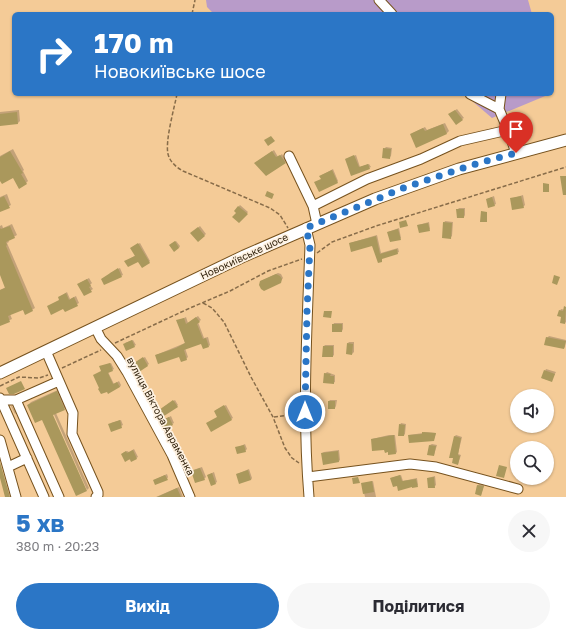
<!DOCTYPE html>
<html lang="uk">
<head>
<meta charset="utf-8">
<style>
	:root { --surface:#fff; --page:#f7f7f7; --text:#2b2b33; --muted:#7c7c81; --accent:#2b76c6 }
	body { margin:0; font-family:"Golos Text",sans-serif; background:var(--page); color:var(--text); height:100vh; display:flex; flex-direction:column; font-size:15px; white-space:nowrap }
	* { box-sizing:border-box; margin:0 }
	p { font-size:13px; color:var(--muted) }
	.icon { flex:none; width:22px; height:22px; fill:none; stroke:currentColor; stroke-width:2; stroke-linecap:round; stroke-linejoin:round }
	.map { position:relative; height:497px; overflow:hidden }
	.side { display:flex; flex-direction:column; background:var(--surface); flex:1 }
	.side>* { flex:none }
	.top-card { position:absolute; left:12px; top:12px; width:542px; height:84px; border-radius:6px; box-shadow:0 1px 3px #0004; background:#2b76c6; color:#fff; overflow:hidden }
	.controls { position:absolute; left:510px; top:389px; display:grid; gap:8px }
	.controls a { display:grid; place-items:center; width:44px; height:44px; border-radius:50%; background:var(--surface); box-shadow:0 1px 3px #0004; font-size:20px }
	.pin { position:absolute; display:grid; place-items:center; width:34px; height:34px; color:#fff; margin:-41px -17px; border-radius:50% 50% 50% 0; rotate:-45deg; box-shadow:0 0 4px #0007 }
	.pin .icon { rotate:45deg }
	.me { position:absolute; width:44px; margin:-22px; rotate:0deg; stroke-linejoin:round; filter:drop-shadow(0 0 3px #0008) }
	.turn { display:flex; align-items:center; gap:14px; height:84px; padding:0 16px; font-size:18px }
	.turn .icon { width:52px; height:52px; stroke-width:2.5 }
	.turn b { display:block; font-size:28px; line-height:34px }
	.round { display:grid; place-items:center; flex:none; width:42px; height:42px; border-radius:21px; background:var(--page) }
	.summary { display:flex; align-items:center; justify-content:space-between; height:68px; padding:0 16px }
	h1 { font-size:24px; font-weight:700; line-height:30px; color:var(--accent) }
	.primary-button { display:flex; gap:8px; margin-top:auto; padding:8px 16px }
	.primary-button a { flex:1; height:46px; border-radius:24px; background:var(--accent); color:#fff; font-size:16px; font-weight:700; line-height:46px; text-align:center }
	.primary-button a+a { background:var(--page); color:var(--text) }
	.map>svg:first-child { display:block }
	.green { fill:#b89bc9 }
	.shadow { fill:#0003 }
	.building { fill:#aa985c }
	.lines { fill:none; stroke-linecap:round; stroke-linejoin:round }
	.minor-casing { stroke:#76521e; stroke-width:11 }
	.major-casing { stroke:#76521e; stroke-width:13 }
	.path { stroke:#876c49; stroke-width:1.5; stroke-dasharray:4 2; stroke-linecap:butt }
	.minor { stroke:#fff; stroke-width:9 }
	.major { stroke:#fff; stroke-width:11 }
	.route { stroke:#2b76c6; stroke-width:7; stroke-dasharray:0 12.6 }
	.labels { text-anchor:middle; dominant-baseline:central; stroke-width:3.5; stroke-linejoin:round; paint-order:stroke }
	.street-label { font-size:10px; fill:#2d1e08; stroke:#fef2e2 }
</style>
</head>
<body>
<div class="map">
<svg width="566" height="497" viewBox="0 0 566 497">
	<rect width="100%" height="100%" fill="#f4cb97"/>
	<path class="green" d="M206 0H528L532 14H214L207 7Z
		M464 94H550L492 118Z"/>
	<path class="shadow" d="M457 109 464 118 462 119 451 113Z
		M19 110 20 121 18 123 0 125V112Z
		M445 123 449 131 447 133 411 134 425 127 427 130Z
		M386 147 392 148 391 156 389 158 384 149Z
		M13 149 24 170 23 171 28 181 26 183 13 177 0 179V156Z
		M274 150 278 157 282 154 286 161 285 162 255 163Z
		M356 155 360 167 369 164 371 167 352 175 346 159Z
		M333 169 338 181 337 182 321 179 322 175Z
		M7 194 11 205 0 211V197Z
		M523 195 525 205 523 207 511 199Z
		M494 196 496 204 494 205 487 199Z
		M240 205 248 212 239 222 237 213 235 211Z
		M459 208H465V215L464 217H458L457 210Z
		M445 221 453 222 452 236 450 238 444 223Z
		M429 222 430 229 429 230 418 225Z
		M12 224 17 235 8 240 9 242 7 243 35 308 25 314 23 309 10 314 12 319 1 324 0 290 6 287 0 273V226L2 225 3 228Z
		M200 226 206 234 198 240 192 233Z
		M399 228 401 238 400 239 388 232Z
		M377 235 381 253 398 248 399 252 382 258V261L372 245 350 243Z
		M176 241 180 246 179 248 171 244Z
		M140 243 150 261 149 262 126 261 136 255 133 247Z
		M120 268 123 275 105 283 110 273Z
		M278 273 281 274 283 278 280 282 261 281Z
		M89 278 92 283 90 285 93 289 84 295 80 283Z
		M67 292 70 299 76 296 79 303 65 311 59 297Z
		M561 309 566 310V322L565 323 560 311Z
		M198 316 201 320 198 322 204 338 208 337 210 345 209 346 202 343 185 348 188 357 186 359 180 355H156L185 343 178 321 186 317 188 323Z
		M334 323H343V329L342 331 333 325Z
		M549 336 566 340 565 347 564 348 547 338Z
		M133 340 136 345 134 346 125 343Z
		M349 342H354V352L352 354 348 343Z
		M325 345H334V355L333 356 324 346Z
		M145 357 149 364 140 370 136 362Z
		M111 363 114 369 108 372 114 384 119 381 121 385 120 387H100L102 371 100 367Z
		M546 369 556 372 551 381 542 378Z
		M327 372 335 375V382L333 383 325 374Z
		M60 389 67 406 64 409 56 413 89 488 87 490 52 410 42 419 28 405 31 402Z
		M175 400 178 405 177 406 162 408Z
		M330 400H337L336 406 335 408 329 401Z
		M226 405 233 418 211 430 218 417 216 410Z
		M12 406 16 413 15 414 11 406Z
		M171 416 174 423 172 424 163 420Z
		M121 420 123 425 112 430 111 423Z
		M401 423 406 424 405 434 404 435 400 425Z
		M424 432 436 433 434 439 409 435 423 433Z
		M389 435H395L397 452 396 453 389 451 372 439Z
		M456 435 462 437 458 454 461 455 458 464 455 436Z
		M245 444 247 449 245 451 236 448Z
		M432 444 437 445 434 455 430 445Z
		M134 449 138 457 131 461 123 453 127 451 129 452Z
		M339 450 340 460 339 461 322 453 324 452Z
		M202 467 206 477 204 479 193 470Z
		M249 469 252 478 251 480 237 474Z
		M214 472 217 482 212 485 208 475Z
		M167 474 168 477 167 479 154 480Z
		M401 475 403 481 417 478 418 485 417 486 398 485 391 478Z
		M435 476 436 485 434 487 428 478Z
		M373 481 376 497H365L362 484Z
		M479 484 484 485 481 495 478 485Z
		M179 487 183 497H156Z"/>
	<path class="building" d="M455 110 463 120 456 125 448 114Z
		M17 112 18 124 0 126V114Z
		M443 124 447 134 416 148 410 134 423 128 425 131Z
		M271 136 275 141 268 146 264 140Z
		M383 148 391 149 390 159 382 158Z
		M10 151 23 173 21 174 27 184 19 189 13 178 2 184 0 181V157Z
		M272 151 276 157 280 155 286 163 266 176 254 163Z
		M354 155 359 167 368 164 370 169 351 176 345 159Z
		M332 170 338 183 319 192 314 182 321 179 319 176Z
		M560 176H566V195H563Z
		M543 183 549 184V192H543Z
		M267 191 274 194 272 199 265 196Z
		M4 196 10 208 0 212V198Z
		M521 196 524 208 512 210 510 198Z
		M492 197 495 206 488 208 486 199Z
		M238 206 248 214 239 223 232 217 236 213 234 211Z
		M456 209H464V218H457Z
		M481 211 487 212V222H480Z
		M406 220 408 226 400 228 399 222Z
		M443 222 452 223 451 239 442 238Z
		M428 223 430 231 419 233 417 225Z
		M10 226 15 238 6 242 7 245 6 246 33 311 25 315 23 310 8 316 10 322 0 326V290L5 288 0 275V228L1 229Z
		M198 227 205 236 198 242 190 233Z
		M398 229 401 240 390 242 387 232Z
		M376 236 380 254 397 249 398 254 382 259V262L378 263 372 246 351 252 349 243Z
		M175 241 179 248 174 252 169 245Z
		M138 243 150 263 142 268 138 262 128 267 124 261 135 256 130 248Z
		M118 268 122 277 104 285 101 279Z
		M276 274 280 276 282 279 281 283 264 291 261 289 259 285 260 281Z
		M554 275 560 277 557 285 552 283Z
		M87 279 91 286 89 287 92 292 84 296 77 284Z
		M66 293 69 300 74 297 78 306 65 312 63 309 51 315 47 306 59 300 58 297Z
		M564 306 566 307 565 324 560 323 561 317 557 316 559 310 563 311Z
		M324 311H332L331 318 323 317Z
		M196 317 200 322 197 324 203 339 206 338 209 347 203 349 201 344 184 350 187 360 181 362 179 357 158 364 155 355 176 348 185 343 176 320 184 318 186 324Z
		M332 324H342V332H332Z
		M546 337 566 341 564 349 544 345Z
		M132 340 135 347 126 351 123 344Z
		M347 343 353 344 352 355 346 354Z
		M323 346H333V357H322Z
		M143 357 148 366 139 372 134 363Z
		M110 363 113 371 108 373 113 384 117 382 120 387 108 394 107 392 101 394 98 389 99 388 93 375 101 371 99 366Z
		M544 370 555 374 552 382 541 378Z
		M324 373 331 374 330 376H334V384L323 383Z
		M21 381 25 389 14 394H9L6 388Z
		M57 391 65 410 53 415 87 491 76 496 42 420 35 423 27 405Z
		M173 400 178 407 164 416 159 410Z
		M328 401H335V409H328Z
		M224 405 232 420 211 432 206 423 217 417 214 411Z
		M169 417 173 425 165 429 160 421Z
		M120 420 122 428 111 432 108 424Z
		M399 424 405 425 404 436H398Z
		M422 432 436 433 434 441 409 443 408 435 422 434Z
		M394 435 396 454 388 455V452L385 453 384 450 372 451 371 439Z
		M454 436 461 438 458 455 460 456 458 465 452 463 453 458H449Z
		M244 445 246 452 237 454 235 447Z
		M429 445 436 446 434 456 427 455Z
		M133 450 137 459 131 462 130 459 125 462 121 454 126 451 127 453Z
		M338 451 339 462 323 465 321 453Z
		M0 462 10 497H5L0 478Z
		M499 465 507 467 504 478 496 476Z
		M200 468 205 480 195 483 191 471Z
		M248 470 251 480 239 484 236 474Z
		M212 473 216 484 211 486 207 475Z
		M165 475 168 480 155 485 153 480Z
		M400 475 402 481 416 479 418 487 412 488V487L398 491 397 486 393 487 390 478Z
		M358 477 360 483 353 484 352 478Z
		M434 477 435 488H428L427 478Z
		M372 481 374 492 363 494 361 483Z
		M477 485 484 486 481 496 475 494Z
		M177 488 181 497H157Z"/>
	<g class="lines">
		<defs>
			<path id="minor" d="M379 0 392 14
				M470 94 499 109
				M501 94 499 109 508 130 516 153
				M289 156 313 206 317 224
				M313 206 367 179 421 159 460 141 508 130
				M306 228 310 245C307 329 302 413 309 497
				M95 327 101 339 117 356 127 372 172 455 190 497
				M46 351 73 413 72 434 98 492V495L96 497
				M0 398 44 497
				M1 400H16L59 381
				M16 400 59 497
				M0 440 16 497
				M8 467 27 458
				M308 477 410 464 436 467 518 489"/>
			<path id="major" d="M0 373 244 256 375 199 459 169 566 140"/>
		</defs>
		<use href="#minor" class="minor-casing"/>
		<use href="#major" class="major-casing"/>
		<path class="path" d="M192 14 195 0
			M177 94C174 109 165 141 168 154 170 162 176 167 183 171L270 208 280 215 288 228
			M317 253 332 242 376 226 566 167
			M203 303 212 308 224 322 251 377 273 417 285 448 292 458 299 463
			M115 343 190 308 230 291 268 271 302 259
			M62 368 101 350
			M0 386 19 377 39 378 48 375
			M274 417 298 414"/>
		<use href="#minor" class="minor"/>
		<use href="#major" class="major"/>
	</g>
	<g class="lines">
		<path class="route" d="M305 412 307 311 310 245 306 228 406 187 472 165 516 153"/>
	</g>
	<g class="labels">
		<g class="street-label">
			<text transform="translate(244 256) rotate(-25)">Новокиївське шосе</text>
			<text transform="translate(161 416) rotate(62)">вулиця Віктора Авраменка</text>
		</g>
	</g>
</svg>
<div class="controls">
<a><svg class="icon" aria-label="sound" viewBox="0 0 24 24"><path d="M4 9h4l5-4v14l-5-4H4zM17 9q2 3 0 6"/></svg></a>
<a><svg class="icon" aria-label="search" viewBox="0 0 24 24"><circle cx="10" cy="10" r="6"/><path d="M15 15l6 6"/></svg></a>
</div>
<div class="pin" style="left:516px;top:153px;background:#d93025"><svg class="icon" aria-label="arrive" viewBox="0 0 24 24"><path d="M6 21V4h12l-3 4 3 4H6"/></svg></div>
<svg class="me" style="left:305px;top:412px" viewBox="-20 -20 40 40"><circle r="17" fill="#2b76c6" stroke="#fff" stroke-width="3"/><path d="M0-11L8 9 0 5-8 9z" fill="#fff"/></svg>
<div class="top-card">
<div class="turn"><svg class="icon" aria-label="right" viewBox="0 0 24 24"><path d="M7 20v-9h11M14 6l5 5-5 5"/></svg><div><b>170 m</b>Новокиївське шосе</div></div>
</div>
</div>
<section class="side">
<div class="summary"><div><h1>5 хв</h1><p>380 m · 20:23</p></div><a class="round"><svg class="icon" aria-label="close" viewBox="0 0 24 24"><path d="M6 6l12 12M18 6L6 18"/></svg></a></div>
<div class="primary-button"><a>Вихід</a><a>Поділитися</a></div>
</section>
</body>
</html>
